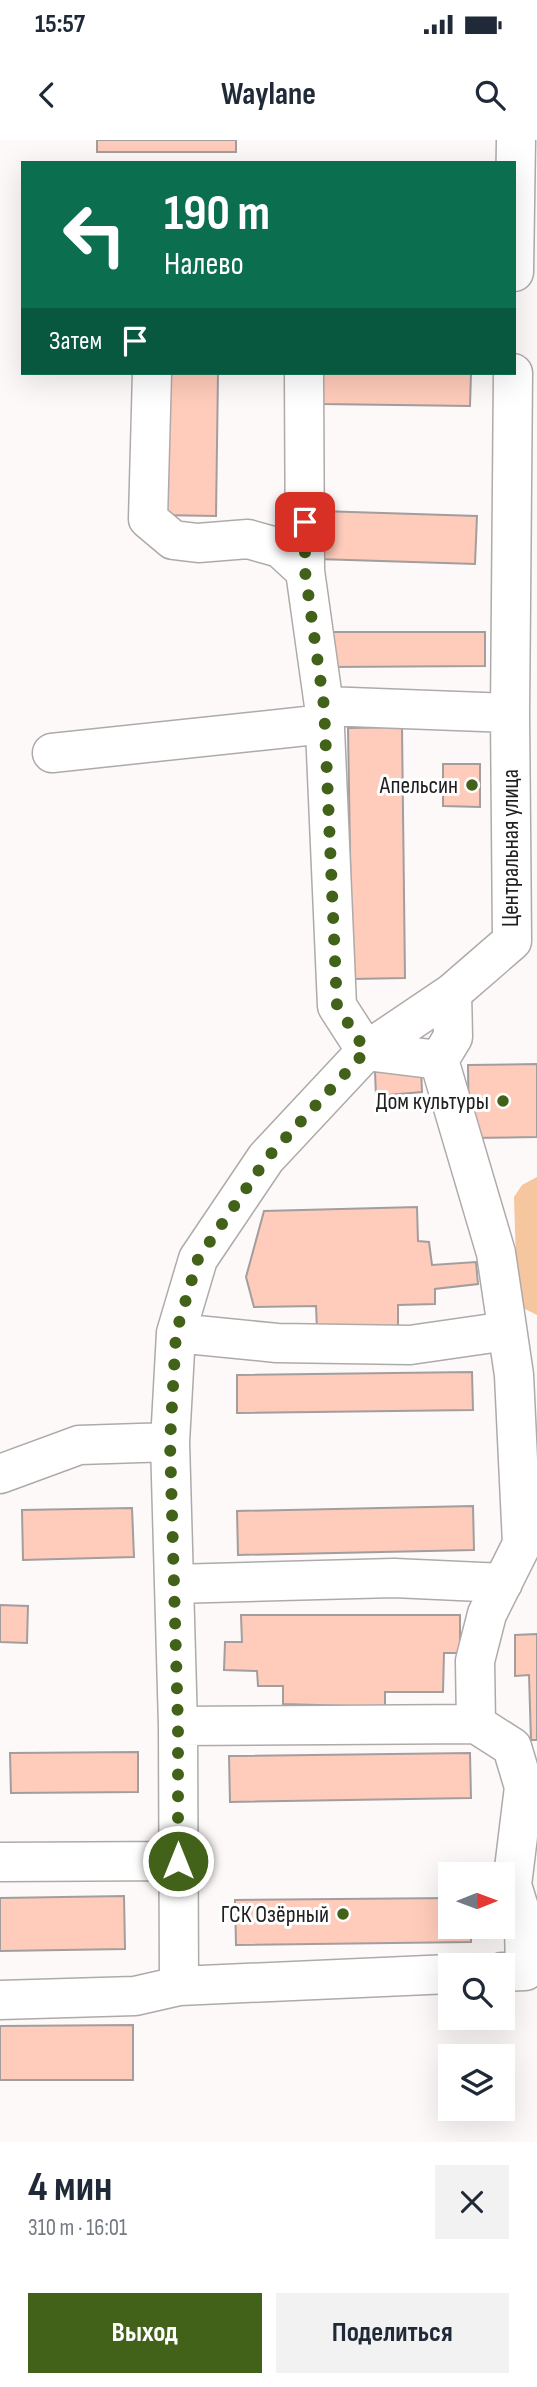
<!DOCTYPE html>
<html lang="ru">
<head>
<meta charset="utf-8">
<style>
	:root { --surface:#fff; --page:#f2f2f3; --text:#1f2937; --muted:#747a83; --accent:#416218 }
	body { margin:0; font-family:"Sofia Sans Condensed",sans-serif; background:var(--page); color:var(--text); height:100vh; display:flex; flex-direction:column; font-size:26px; white-space:nowrap }
	* { box-sizing:border-box; margin:0 }
	p { font-size:23px; color:var(--muted) }
	.icon { flex:none; width:38px; height:38px; fill:none; stroke:currentColor; stroke-width:2; stroke-linecap:round; stroke-linejoin:round }
	.map { position:relative; height:2002px; overflow:hidden }
	.sheet { display:flex; flex-direction:column; background:var(--surface); flex:1 }
	.sheet>* { flex:none }
	.top-card { position:absolute; left:21px; top:21px; width:495px; height:214px; border-radius:0px; box-shadow:0 7px 28px #0002; background:#0b6e4f; color:#fff; overflow:hidden }
	.needle { width:46px; rotate:89deg }
	.fabs { position:absolute; left:438px; top:1722px; display:grid; gap:14px }
	.fabs a { display:grid; place-items:center; width:77px; height:77px; border-radius:0px; background:var(--surface); box-shadow:0 7px 28px #0002; font-size:35px }
	.pin { position:absolute; display:grid; place-items:center; width:60px; height:60px; color:#fff; margin:-30px; border-radius:14px; box-shadow:0 4px 10px #0006 }
	.me { position:absolute; width:77px; margin:-38px; rotate:0deg; stroke-linejoin:round; filter:drop-shadow(0 0 5px #0008) }
	.turn { display:flex; align-items:center; gap:24px; height:147px; padding:0 28px; font-size:32px }
	.turn .icon { width:91px; height:91px; stroke-width:2.5 }
	.turn b { display:block; font-size:49px; line-height:60px }
	.then { display:flex; align-items:center; height:66px; padding:0 28px; background:#0003; gap:14px; font-size:26px }
	.round { display:grid; place-items:center; flex:none; width:74px; height:74px; border-radius:0px; background:var(--page) }
	.summary { display:flex; align-items:center; justify-content:space-between; height:119px; padding:0 28px }
	h1 { font-size:42px; font-weight:700; line-height:52px }
	.action { display:flex; gap:14px; margin-top:auto; padding:14px 28px }
	.action a { flex:1; height:80px; border-radius:0px; background:var(--accent); color:#fff; font-size:28px; font-weight:700; line-height:80px; text-align:center }
	.action a+a { background:var(--page); color:var(--text) }
	.status { display:flex; justify-content:space-between; align-items:center; height:49px; padding:0 35px; background:var(--surface); direction:ltr }
	.status svg { height:19px; fill:currentColor }
	header { display:flex; justify-content:space-between; align-items:center; height:91px; padding:0 28px; background:var(--surface); font-size:32px; font-weight:700 }
	.map>svg:first-child { display:block }
	.green { fill:#f6c69f }
	.building { fill:#ffcbbb; stroke:#a29e9d; stroke-width:2 }
	.lines { fill:none; stroke-linecap:round; stroke-linejoin:round }
	.minor-casing { stroke:#afaaaa; stroke-width:41 }
	.minor { stroke:#fff; stroke-width:38 }
	.route { stroke:#416218; stroke-width:12; stroke-dasharray:0 21.6 }
	.poi-dot { fill:#416218; stroke:#fff; stroke-width:2.5 }
	.labels { text-anchor:middle; dominant-baseline:central; stroke-width:6; stroke-linejoin:round; paint-order:stroke }
	.poi-label { font-size:24px; fill:#212020; stroke:#fff; text-anchor:end }
	.street-label { font-size:24px; fill:#212020; stroke:#fff }
</style>
</head>
<body>
<div class="status"><b>15:57</b><svg viewBox="0 0 49 12"><path d="M0 12V9h3v3zM5 12V6h3v6zM10 12V3h3v9zM15 12V0h3v12zM26 1h20v11H26zM47 4h2v5h-2z"/></svg></div>
<header><svg class="icon" aria-label="back" viewBox="0 0 24 24"><path d="M15 5l-7 7 7 7"/></svg>Waylane<svg class="icon" aria-label="search" viewBox="0 0 24 24"><circle cx="10" cy="10" r="6"/><path d="M15 15l6 6"/></svg></header>
<div class="map">
<svg width="537" height="2002" viewBox="0 0 537 2002">
	<rect width="100%" height="100%" fill="#fdf9f9"/>
	<path class="green" d="M537 1037V1175L525 1169 517 1154 514 1057 522 1045Z"/>
	<path class="building" d="M97 0H236V12H97Z
		M160 233H218L216 376 158 375Z
		M323 233H471L470 266 322 264Z
		M320 371 477 376 475 424 318 419Z
		M331 492H485V526L331 527Z
		M402 587 405 838 352 839 348 588Z
		M443 624H480V667L443 666Z
		M537 924V997L469 998 468 925Z
		M421 928 422 952 376 956 375 932Z
		M417 1067 418 1101 429 1102 432 1125 476 1122 478 1144 435 1149V1164L398 1165V1186L317 1189 316 1166 254 1167 246 1137 264 1071Z
		M472 1232 473 1270 237 1273V1235Z
		M473 1366 474 1410 238 1415 237 1371Z
		M132 1368 134 1417 23 1420 22 1370Z
		M0 1465 28 1466 27 1503 0 1502Z
		M241 1475H460V1513H444L443 1552H385V1567L283 1564V1546H258L257 1531 224 1530 225 1502H242Z
		M537 1494V1600H531L529 1535 515 1536V1495Z
		M138 1612V1652L11 1653 10 1613Z
		M470 1613 471 1658 230 1662 229 1616Z
		M124 1756 125 1809 0 1811V1758Z
		M450 1758V1787H471V1802L236 1805 235 1760Z
		M133 1885V1940H0V1886Z"/>
	<g class="lines">
		<defs>
			<path id="minor" d="M514 132 516 0
				M152 233 148 379 173 400 198 403 248 399 280 408 305 431 324 566 337 866 366 911 439 920 496 1113 514 1235 522 1404 487 1474 475 1521 476 1584 512 1607 524 1647 512 1745 524 1784 525 1831 502 1832
				M304 233 305 431
				M324 566 510 573
				M52 613 325 584
				M439 920 453 897 452 853
				M176 1193 277 1203 410 1205 507 1191
				M0 1334 79 1305 170 1302
				M174 1444 394 1438 503 1443
				M178 1586 476 1584
				M0 1722 178 1721
				M179 1846 178 1586 170 1302 176 1193 198 1119 266 1018 366 911 452 853 512 801 510 573 513 233
				M0 1860 135 1856 179 1846 450 1834"/>
		</defs>
		<use href="#minor" class="minor-casing"/>
		<use href="#minor" class="minor"/>
	</g>
	<g class="lines">
		<path class="route" d="M178 1721V1586L170 1302 176 1193 198 1119 267 1018 366 911 337 866 324 566 305 431V382"/>
	</g>
	<g class="poi-dot">
		<circle cx="472" cy="645" r="7"/>
		<circle cx="503" cy="961" r="7"/>
		<circle cx="343" cy="1774" r="7"/>
	</g>
	<g class="labels">
		<g class="poi-label">
			<text x="458" y="645">Апельсин</text>
			<text x="489" y="961">Дом культуры</text>
			<text x="329" y="1774">ГСК Озёрный</text>
		</g>
		<g class="street-label">
			<text transform="translate(510 708) rotate(-90)">Центральная улица</text>
		</g>
	</g>
</svg>
<div class="fabs">
<a><svg class="needle" viewBox="-14 -14 28 28"><path d="M0-13l5 13h-10z" fill="#e53935"/><path d="M0 13l5-13h-10z" fill="#747a83"/></svg></a>
<a><svg class="icon" aria-label="search" viewBox="0 0 24 24"><circle cx="10" cy="10" r="6"/><path d="M15 15l6 6"/></svg></a>
<a><svg class="icon" aria-label="layers" viewBox="0 0 24 24"><path d="M12 4l9 5-9 5-9-5zM3 14l9 5 9-5"/></svg></a>
</div>
<div class="pin" style="left:305px;top:382px;background:#d93025"><svg class="icon" aria-label="arrive" viewBox="0 0 24 24"><path d="M6 21V4h12l-3 4 3 4H6"/></svg></div>
<svg class="me" style="left:178px;top:1721px" viewBox="-20 -20 40 40"><circle r="17" fill="#416218" stroke="#fff" stroke-width="3"/><path d="M0-11L8 9 0 5-8 9z" fill="#fff"/></svg>
<div class="top-card">
<div class="turn"><svg class="icon" aria-label="left" viewBox="0 0 24 24"><path d="M17 20v-9H6M10 6l-5 5 5 5"/></svg><div><b>190 m</b>Налево</div></div>
<div class="then">Затем<svg class="icon" aria-label="arrive" viewBox="0 0 24 24"><path d="M6 21V4h12l-3 4 3 4H6"/></svg></div>
</div>
</div>
<section class="sheet">
<div class="summary"><div><h1>4 мин</h1><p>310 m · 16:01</p></div><a class="round"><svg class="icon" aria-label="close" viewBox="0 0 24 24"><path d="M6 6l12 12M18 6L6 18"/></svg></a></div>
<div class="action"><a>Выход</a><a>Поделиться</a></div>
</section>
</body>
</html>
